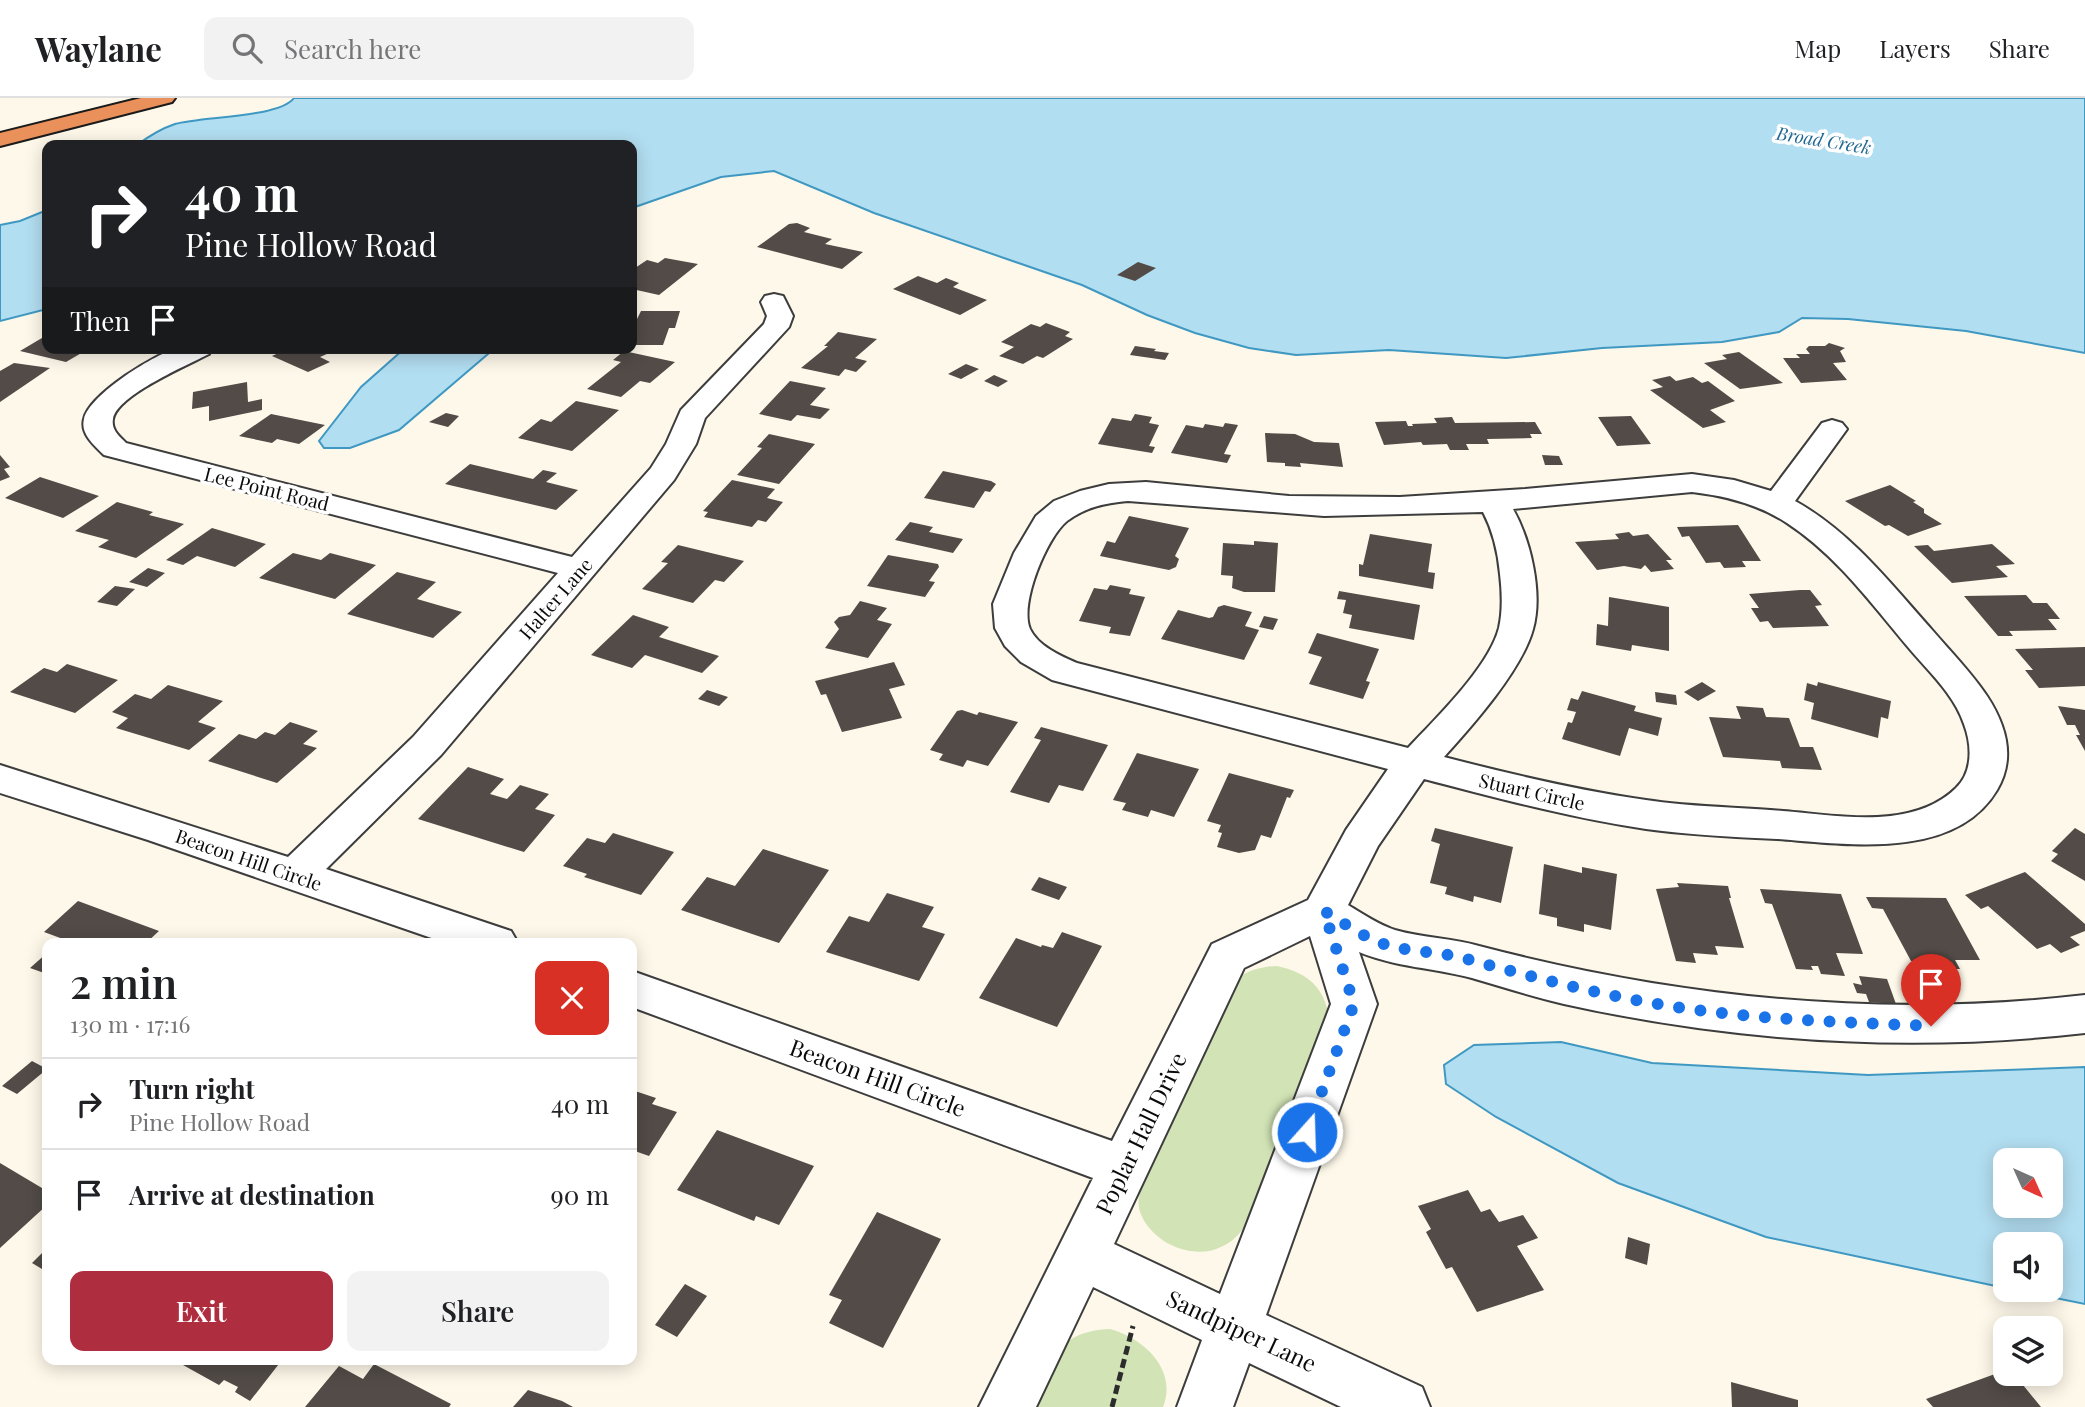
<!DOCTYPE html>
<html lang="en">
<head>
<meta charset="utf-8">
<style>
	:root { --surface:#fff; --page:#f2f2f2; --text:#202124; --muted:#757577; --line:#e0e0e0; --accent:#ae2e3f }
	body { margin:0; font-family:"Playfair Display",serif; background:var(--page); color:var(--text); height:100vh; display:flex; flex-direction:column; font-size:26px; white-space:nowrap }
	* { box-sizing:border-box; margin:0 }
	p { font-size:23px; color:var(--muted) }
	.icon { flex:none; width:38px; height:38px; fill:none; stroke:currentColor; stroke-width:2; stroke-linecap:round; stroke-linejoin:round }
	.map { position:relative; flex:1; overflow:hidden }
	.drawer { position:absolute; left:42px; top:840px; width:595px; height:427px; display:flex; flex-direction:column; background:var(--surface); border-radius:14px; box-shadow:0 4px 18px #0003 }
	.drawer>* { flex:none }
	.guide { position:absolute; left:42px; top:42px; width:595px; height:214px; border-radius:14px; box-shadow:0 4px 18px #0003; background:#202124; color:#fff; overflow:hidden }
	.needle { width:46px; rotate:135deg }
	.buttons { position:absolute; left:1993px; top:1050px; display:grid; gap:14px }
	.buttons a { display:grid; place-items:center; width:70px; height:70px; border-radius:14px; background:var(--surface); box-shadow:0 4px 18px #0003; font-size:35px }
	.pin { position:absolute; display:grid; place-items:center; width:60px; height:60px; color:#fff; margin:-72px -30px; border-radius:50% 50% 50% 0; rotate:-45deg; box-shadow:0 0 7px #0007 }
	.pin .icon { rotate:45deg }
	.me { position:absolute; width:77px; margin:-38px; rotate:20deg; stroke-linejoin:round; filter:drop-shadow(0 0 5px #0008) }
	.turn { display:flex; align-items:center; gap:24px; height:147px; padding:0 28px; font-size:32px }
	.turn .icon { width:91px; height:91px; stroke-width:2.5 }
	.turn b { display:block; font-size:49px; line-height:60px }
	.then { display:flex; align-items:center; height:66px; padding:0 28px; background:#0003; gap:14px; font-size:26px }
	.round { display:grid; place-items:center; flex:none; width:74px; height:74px; border-radius:14px; background:var(--page) }
	.summary { display:flex; align-items:center; justify-content:space-between; height:119px; padding:0 28px }
	h1 { font-size:42px; font-weight:600; line-height:52px }
	.action { display:flex; gap:14px; margin-top:auto; padding:14px 28px }
	.action a { flex:1; height:80px; border-radius:14px; background:var(--accent); color:#fff; font-size:28px; font-weight:600; line-height:80px; text-align:center }
	.action a+a { background:var(--page); color:var(--text) }
	ul { padding:0; list-style:none }
	li { display:flex; align-items:center; gap:21px; height:91px; padding:0 28px; border-top:2px solid var(--line) }
	li div { flex:1 }
	li b { display:block; font-size:26px }
	li em { font-style:normal }
	header { display:flex; align-items:center; gap:42px; box-sizing:border-box; height:98px; padding:0 35px; background:var(--surface); border-bottom:2px solid var(--line) }
	header strong { font-size:33px }
	nav { display:flex; gap:38px; margin-inline-start:auto; font-size:24px }
	.search { width:490px; height:63px; background:var(--page); display:flex; align-items:center; gap:18px; box-sizing:border-box; padding:0 24px; border-radius:14px; color:var(--muted); font-size:26px }
	.map>svg:first-child { display:block }
	.green { fill:#d2e4b6 }
	.water { fill:#b2def1; stroke:#3f98c2; stroke-width:2; fill-rule:evenodd }
	.building { fill:#524b47 }
	.lines { fill:none; stroke-linecap:round; stroke-linejoin:round }
	.street-casing { stroke:#3d3d3d; stroke-width:4 }
	.highway-casing { stroke:#1b1b1b; stroke-width:4 }
	.path { stroke:#2c2c2c; stroke-width:5; stroke-dasharray:9 4.5; stroke-linecap:butt }
	.street { fill:#fff; fill-rule:evenodd }
	.highway { fill:#e9905b; fill-rule:evenodd }
	.route { stroke:#1a73e8; stroke-width:12; stroke-dasharray:0 21.6 }
	.labels { text-anchor:middle; dominant-baseline:central; stroke-width:7; stroke-linejoin:round; paint-order:stroke }
	.far-water-label { font-size:18px; font-style:italic; fill:#1f6891; stroke:#fff }
	.street-label { font-size:19px; fill:#0a0a0a; stroke:#fff }
	.near-street-label { font-size:23px; fill:#0a0a0a; stroke:#fff }
</style>
</head>
<body>
<header>
<strong>Waylane</strong>
<div class="search"><svg class="icon" aria-label="search" viewBox="0 0 24 24"><circle cx="10" cy="10" r="6"/><path d="M15 15l6 6"/></svg>Search here</div>
<nav><a>Map</a><a>Layers</a><a>Share</a></nav>
</header>
<div class="map">
<svg width="2085" height="1309" viewBox="0 0 2085 1309">
	<rect width="100%" height="100%" fill="#fdf8e9"/>
	<path class="green" d="M1277 868C1304 874 1322 886 1328 914L1247 1126C1240 1135 1234 1143 1223 1148 1194 1164 1151 1145 1140 1114 1137 1103 1139 1093 1141 1081L1236 881C1249 872 1260 869 1277 868Z
		M1110 1231C1143 1240 1178 1271 1163 1309H1031C1050 1266 1055 1233 1110 1231Z"/>
	<path class="water" d="M294 0H2085V255L1966 233 1848 221 1802 220 1779 234 1722 244 1602 250 1506 260 1389 252 1296 257 1249 250 1195 235 1147 217 1082 187 874 115 774 73 721 79 632 110V47H137C149 38 160 31 175 26 202 18 279 20 294 0Z
		M47 112V211L0 223V127L20 123Z
		M405 250H495L399 332 350 350H324L319 343 361 289Z
		M1561 944 1652 965 1868 977 2085 969V1206L2016 1192H2051V1146H2006L2005 1190 1766 1139 1618 1085 1496 1019 1446 986 1444 967 1474 947ZM2051 1062V1108H2006V1062Z"/>
	<path class="building" d="M797 125 810 130 804 134 832 141 825 146 863 154 842 171 757 149 789 126Z
		M665 160 698 166 659 197 632 191V172L647 162 658 165Z
		M1138 164 1156 170 1135 183 1117 177Z
		M918 178 937 185 946 180 959 185 953 189 987 202 960 217 893 191Z
		M641 213H680L675 230H669L663 247H632V231Z
		M1046 225 1070 234 1065 238 1073 241 1043 260 1037 258 1023 266 999 258 1014 249 1001 244 1031 226 1040 229Z
		M838 234 877 241 855 260 867 263 856 274 845 271 839 278 801 270 828 248H824Z
		M47 237V250H90L66 264 20 253Z
		M1829 245 1845 250 1840 253 1846 264 1833 265 1847 282 1801 285 1783 260H1800L1796 256H1810L1806 251 1809 248H1825Z
		M1135 248 1156 251 1154 253 1169 255 1165 262 1130 257Z
		M289 250H351L342 255 336 252 320 259 330 264 308 274 272 258Z
		M624 253 675 264 650 285 640 283 621 299 587 291 621 264 613 262Z
		M1739 254 1783 285 1740 291 1704 265 1727 261 1722 257Z
		M14 265 50 270 0 304V273Z
		M966 266 979 271 961 281 948 276Z
		M994 277 1008 283 998 289 984 283Z
		M1670 278 1676 283 1693 279 1702 285 1708 283 1735 303 1710 312 1726 324 1703 330 1650 292 1663 289 1652 282Z
		M790 283 826 290 810 307 830 311 820 321 797 317 791 323 759 316Z
		M247 284 248 304 262 301V312L209 323V308L192 311 193 294Z
		M576 303 619 312 572 353 518 340 541 321 551 324Z
		M446 315 459 318 448 329 429 324Z
		M271 316 325 327 299 346 277 341 272 345 239 338Z
		M1135 316 1152 319 1149 325 1159 327 1149 348 1155 349 1152 355 1098 346 1112 320 1131 323Z
		M1631 318 1651 346 1617 348 1598 319Z
		M1452 319 1455 325 1535 324 1542 336H1530L1532 340 1487 341 1489 346H1466L1469 352H1450L1447 346 1423 347 1421 344 1384 347 1375 324 1406 323 1408 328H1413L1412 326 1437 325 1434 320Z
		M1225 325 1238 327 1224 356 1231 357 1227 365 1171 355 1186 327 1203 330 1205 326 1223 329Z
		M1265 335 1295 336 1314 344 1339 345 1343 369 1300 365 1301 369 1285 368V365L1267 364Z
		M769 336 815 346 779 386 737 377 762 350 757 349Z
		M0 357 10 369 4 371 10 379 0 383Z
		M1542 357 1559 358 1563 367H1545Z
		M470 366 533 381 543 372 557 375 546 384 578 392 556 412 445 386Z
		M943 373 991 383 996 386 990 394 985 393 974 410 924 400Z
		M40 379 99 398 63 420 5 400Z
		M732 382 775 391 767 400 783 404 766 424 758 422 752 429 704 419 708 414 703 413Z
		M1890 387 1916 403 1913 404 1924 411V415L1942 426 1908 438 1889 427 1885 428 1845 403Z
		M117 404 153 414 149 417 184 426 136 460 98 449 109 442 75 433Z
		M1129 418 1189 430 1175 458 1179 461 1176 469 1169 472 1100 458 1107 443 1115 445Z
		M910 424 933 429 929 434 963 441 953 455 895 442Z
		M1738 427 1761 463H1742L1746 469 1724 470 1720 464 1706 465 1689 438 1682 439 1677 429Z
		M212 430 266 446 235 469 197 458 183 467 166 462Z
		M1629 434 1633 438 1648 436 1672 462H1666L1674 471 1651 474 1645 467 1641 471 1624 468 1597 472 1575 444 1619 441 1615 436Z
		M1370 436 1432 446 1428 474 1435 475 1433 491 1359 478V466L1363 467Z
		M1254 443 1278 445 1275 494H1244L1232 490 1233 478 1221 477 1223 445 1254 447Z
		M1992 446 2015 466 1996 468 2008 479 1952 485 1914 448 1928 447 1934 453Z
		M678 447 744 463 724 484 715 482 693 505 642 491 668 465 661 464Z
		M293 455 321 462 330 455 376 467 335 501 259 480Z
		M888 457 938 466 939 469 929 483 935 484 925 499 867 488Z
		M148 470 165 475 147 489 129 484Z
		M397 474 436 484 417 501 462 514 433 540 347 516Z
		M1110 487 1131 491 1129 496 1145 499 1130 538 1109 535 1111 529 1079 523 1094 490 1107 492Z
		M115 488 135 491 117 508 97 504Z
		M1800 492H1810L1822 507 1815 508 1829 528 1773 530 1768 523 1760 524 1751 510H1759L1749 496Z
		M1339 493 1420 507 1414 542 1349 530 1352 517 1343 515 1346 502 1337 501Z
		M2026 497 2033 505H2047L2060 521H2048L2057 532 2009 533 2013 538H1998L1964 498Z
		M1609 499 1669 509V553L1632 547 1631 553 1596 547 1597 526 1608 528Z
		M860 503 887 510 877 522 892 526 868 560 825 550 839 531 834 524 839 519 850 517Z
		M1224 507 1252 514 1245 528 1259 532 1244 562 1161 541 1178 512 1209 520 1213 519 1218 509Z
		M633 517 669 529 659 539 719 558 702 575 645 557 632 570 591 557Z
		M1264 518 1278 521 1273 532 1259 529Z
		M1317 535 1379 551 1366 583 1370 584 1363 601 1309 586 1322 559 1308 555Z
		M2085 549V588L2039 590 2025 572H2033L2015 551Z
		M894 564 905 587 889 591 902 620 842 634 826 596 821 597 815 583Z
		M67 566 118 582 75 615 10 594 44 570 57 574Z
		M1702 584 1716 593 1698 603 1684 594Z
		M1818 584 1891 603 1888 621 1881 619 1878 640 1811 621 1814 605 1804 602 1807 585 1817 588Z
		M168 587 223 603 198 624 216 630 189 652 116 630 128 620 112 614 135 596 151 601Z
		M707 592 728 599 719 608 698 601Z
		M1582 593 1636 608 1634 613 1662 620 1658 638 1629 630 1620 658 1562 641 1568 624 1572 625 1576 614 1567 612 1571 600 1578 602Z
		M1655 594 1676 597 1677 607 1656 604Z
		M1736 608 1763 610 1766 619 1789 620 1800 649H1813L1822 672 1782 670 1780 663 1723 659 1709 619 1741 621Z
		M2058 608 2085 612V653L2076 637H2080L2075 627H2067Z
		M962 612 977 617 979 614 1018 624 988 668 967 662 963 669 939 662 943 656 930 652 957 613Z
		M290 624 318 633 303 646 317 650 277 685 208 663 239 636 256 641 265 634 275 637Z
		M1041 629 1108 647 1083 693 1059 687 1049 705 1010 694 1041 642 1034 640Z
		M1137 655 1199 671 1174 719 1151 712 1148 719 1122 712 1126 705 1113 702Z
		M468 669 504 681 490 696 507 701 520 687 549 696 535 711 555 717 524 754 418 721Z
		M1229 675 1294 692 1290 700 1287 699 1271 740 1261 737 1255 752 1239 755 1217 749 1222 735 1218 734 1221 727 1207 723Z
		M1435 730 1513 749 1501 805 1474 798 1473 804 1445 796 1447 789 1430 785 1440 746 1431 743Z
		M2075 730 2085 736V783L2051 763 2058 756 2052 753Z
		M613 735 674 754 641 797 584 779 587 776 563 768 587 740 605 745Z
		M763 751 829 772 779 845 681 812 707 779 735 788Z
		M1544 766 1582 775V769L1617 776 1611 832 1584 826V834L1557 828V820L1539 816Z
		M2025 774 2085 826V833L2070 839 2080 847 2061 855 2050 846 2037 851 1988 808 1981 811 1965 797Z
		M1039 779 1067 789 1059 802 1031 792Z
		M1677 785 1728 788 1731 800H1729L1744 850 1715 848 1718 857 1693 855 1696 865 1676 863 1656 791 1679 789Z
		M1760 791 1841 796 1863 856 1836 855 1845 878 1821 876 1818 868H1811L1813 872 1796 871 1772 806 1765 805Z
		M887 795 934 809 922 829 945 836 919 883 826 854 849 818 869 824Z
		M1866 799 1946 800 1980 862H1955L1960 871H1933L1928 863H1911L1883 811 1872 810Z
		M78 803 159 833 146 845H58L63 841 44 834Z
		M1062 834 1102 848 1057 929 979 900 1016 840 1041 849 1042 847 1053 850Z
		M47 855V876L30 870Z
		M1859 878 1887 881 1896 906 1869 904 1866 896 1857 895 1853 885 1862 887Z
		M32 963 47 971 17 996 2 988Z
		M632 992 656 1000 652 1006 677 1014 649 1058 632 1052Z
		M717 1032 814 1068 779 1127 756 1118 754 1123 677 1092Z
		M0 1065 47 1093V1107L0 1150Z
		M1468 1092 1481 1114 1490 1111 1499 1124 1523 1117 1538 1140 1517 1148 1544 1192 1477 1214 1452 1169 1446 1171 1426 1134 1431 1131 1418 1108Z
		M877 1114 941 1141 883 1250 829 1225 842 1202 829 1197Z
		M1628 1139 1650 1146 1647 1167 1625 1160Z
		M47 1150V1174L32 1165Z
		M685 1186 707 1198 677 1239 655 1227Z
		M174 1262H282L250 1303 235 1294 238 1289 224 1282 219 1287Z
		M374 1266 451 1306 449 1309H305L339 1268 363 1281Z
		M2006 1272V1276H2014L2041 1309H1933L1926 1301Z
		M1731 1284 1798 1302V1309H1732Z
		M528 1292 562 1303 573 1309H513Z"/>
	<g class="lines">
		<defs>
			<path id="street" d="M774 196 783 198 793 218 789 229 705 320 696 346 674 382 441 657 326 771 511 833 518 845H446L148 742 0 695V667L288 759 413 639 558 475 104 357C95 348 80 336 84 321 89 297 157 254 179 250 190 249 202 250 212 250L209 256C188 267 117 297 113 321 111 332 119 338 126 345L572 459 651 370 666 346 681 312 764 226 767 218 761 204 765 198Z
				M1832 322 1842 325 1847 331 1795 403C1851 434 1891 486 1933 533 1951 554 1971 574 1987 598 2006 627 2016 660 1997 692 1955 763 1846 746 1777 741 1733 739 1690 737 1646 731 1571 720 1497 700 1424 681L1378 748 1348 807C1363 816 1379 827 1395 832 1423 840 1452 840 1479 848 1678 900 1880 921 2085 897V935C1910 955 1736 944 1564 906 1533 899 1503 889 1472 880 1434 870 1395 869 1359 854L1377 906 1266 1217 1422 1289 1430 1309H1341L1249 1265 1233 1309H1177L1202 1242 1093 1189 1036 1309H979L1093 1080 632 909V873L1112 1043 1212 846 1308 802 1346 732 1388 671 1052 582 1021 564 1005 548 995 530 993 506 1014 455 1036 418 1054 403 1080 393 1109 386 1146 384 1289 398 1400 399 1525 391 1692 376 1734 382 1771 393 1822 325ZM1692 394C1726 398 1758 406 1787 425 1836 457 1871 505 1908 549 1928 573 1954 596 1964 626 1972 647 1973 674 1956 690 1912 733 1837 717 1783 713 1737 709 1691 709 1646 702 1577 692 1510 676 1444 659 1472 628 1522 572 1533 531 1543 496 1531 443 1513 411ZM1128 403 1324 418 1483 414C1493 433 1498 454 1500 476 1502 493 1503 512 1499 530 1489 569 1436 620 1408 650L1077 565C1061 558 1038 548 1030 531 1019 506 1047 439 1067 423 1085 409 1106 405 1128 403ZM1310 838 1331 906 1220 1196 1114 1146 1244 870Z"/>
			<path id="highway" d="M141 0H175L172 4 0 48V35Z"/>
		</defs>
		<use href="#street" class="street-casing"/>
		<use href="#highway" class="highway-casing"/>
		<path class="path" d="M1112 1309 1133 1228"/>
		<use href="#street" class="street"/>
		<use href="#highway" class="highway"/>
	</g>
	<g class="lines">
		<path class="route" d="M1307 1034 1354 906 1324 813C1345 826 1366 841 1390 848 1413 854 1439 854 1463 860 1532 879 1600 897 1670 908 1756 922 1844 924 1931 928"/>
	</g>
	<g class="labels">
		<g class="far-water-label">
			<text transform="translate(1824 42) rotate(9)">Broad Creek</text>
		</g>
		<g class="street-label">
			<text transform="translate(267 390) rotate(14)">Lee Point Road</text>
			<text transform="translate(555 500) rotate(-49)">Halter Lane</text>
			<text transform="translate(1532 693) rotate(13)">Stuart Circle</text>
			<text transform="translate(249 761) rotate(19)">Beacon Hill Circle</text>
		</g>
		<g class="near-street-label">
			<text transform="translate(878 979) rotate(20)">Beacon Hill Circle</text>
			<text transform="translate(1140 1035) rotate(-64)">Poplar Hall Drive</text>
			<text transform="translate(1242 1232) rotate(25)">Sandpiper Lane</text>
		</g>
	</g>
</svg>
<div class="buttons">
<a><svg class="needle" viewBox="-14 -14 28 28"><path d="M0-13l5 13h-10z" fill="#e53935"/><path d="M0 13l5-13h-10z" fill="#757577"/></svg></a>
<a><svg class="icon" aria-label="sound" viewBox="0 0 24 24"><path d="M4 9h4l5-4v14l-5-4H4zM17 9q2 3 0 6"/></svg></a>
<a><svg class="icon" aria-label="layers" viewBox="0 0 24 24"><path d="M12 4l9 5-9 5-9-5zM3 14l9 5 9-5"/></svg></a>
</div>
<div class="pin" style="left:1931px;top:928px;background:#d93025"><svg class="icon" aria-label="arrive" viewBox="0 0 24 24"><path d="M6 21V4h12l-3 4 3 4H6"/></svg></div>
<svg class="me" style="left:1307px;top:1034px" viewBox="-20 -20 40 40"><circle r="17" fill="#1a73e8" stroke="#fff" stroke-width="3"/><path d="M0-11L8 9 0 5-8 9z" fill="#fff"/></svg>
<div class="guide">
<div class="turn"><svg class="icon" aria-label="right" viewBox="0 0 24 24"><path d="M7 20v-9h11M14 6l5 5-5 5"/></svg><div><b>40 m</b>Pine Hollow Road</div></div>
<div class="then">Then<svg class="icon" aria-label="arrive" viewBox="0 0 24 24"><path d="M6 21V4h12l-3 4 3 4H6"/></svg></div>
</div>
<section class="drawer">
<div class="summary"><div><h1>2 min</h1><p>130 m · 17:16</p></div><a class="round" style="background:#d93025;color:#fff"><svg class="icon" aria-label="close" viewBox="0 0 24 24"><path d="M6 6l12 12M18 6L6 18"/></svg></a></div>
<ul>
<li><svg class="icon" aria-label="right" viewBox="0 0 24 24"><path d="M7 20v-9h11M14 6l5 5-5 5"/></svg><div><b>Turn right</b><p>Pine Hollow Road</p></div><em>40 m</em></li>
<li><svg class="icon" aria-label="arrive" viewBox="0 0 24 24"><path d="M6 21V4h12l-3 4 3 4H6"/></svg><div><b>Arrive at destination</b></div><em>90 m</em></li>
</ul>
<div class="action"><a>Exit</a><a>Share</a></div>
</section>
</div>
</body>
</html>
